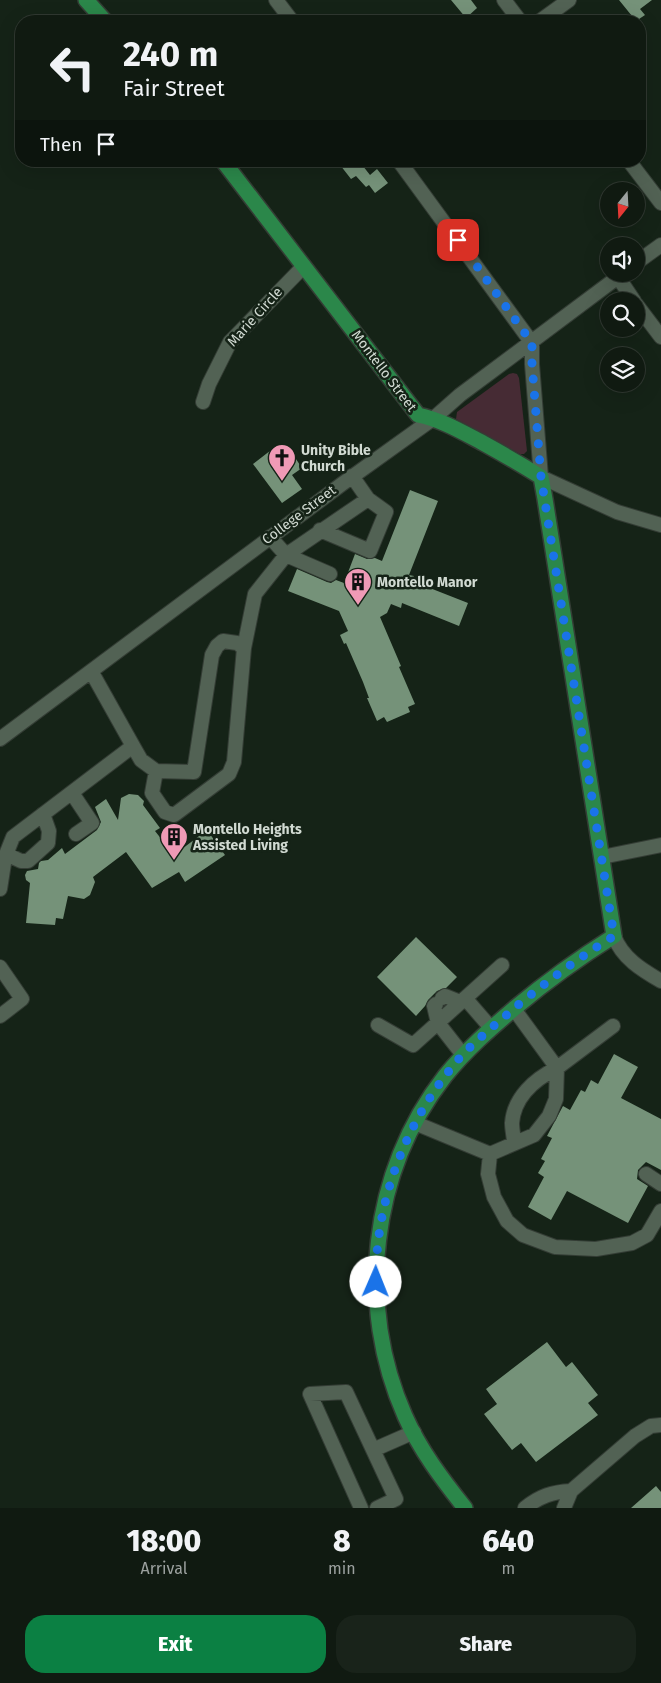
<!DOCTYPE html>
<html lang="en">
<head>
<meta charset="utf-8">
<style>
	:root { --surface:#101a11; --page:#19231a; --text:#f1f3f6; --muted:#9ca19f; --line:#303831; --accent:#0b8043 }
	body { margin:0; font-family:"Fira Sans",sans-serif; background:var(--page); color:var(--text); height:100vh; display:flex; flex-direction:column; font-size:19px; white-space:nowrap }
	* { box-sizing:border-box; margin:0 }
	p { font-size:16px; color:var(--muted) }
	.icon { flex:none; width:28px; height:28px; fill:none; stroke:currentColor; stroke-width:2; stroke-linecap:round; stroke-linejoin:round }
	.map { position:relative; height:1508px; overflow:hidden }
	.details { display:flex; flex-direction:column; background:var(--surface); flex:1 }
	.details>* { flex:none }
	.hud { position:absolute; left:15px; top:15px; width:631px; height:152px; border-radius:20px; box-shadow:0 5px 20px #0002,0 0 0 1px var(--line); background:#101a11; color:var(--text); overflow:hidden }
	.needle { width:32px; rotate:198deg }
	.controls { position:absolute; left:600px; top:182px; display:grid; gap:10px }
	.controls a { display:grid; place-items:center; width:45px; height:45px; border-radius:50%; background:var(--surface); box-shadow:0 5px 20px #0002,0 0 0 1px var(--line); font-size:25px }
	.pin { position:absolute; display:grid; place-items:center; width:42px; height:42px; color:#fff; margin:-21px; border-radius:10px; box-shadow:0 2px 8px #0006 }
	.me { position:absolute; width:55px; margin:-28px; rotate:1deg; stroke-linejoin:round; filter:drop-shadow(0 0 4px #0008) }
	.turn { display:flex; align-items:center; gap:18px; height:105px; padding:0 25px; font-size:22px }
	.turn .icon { width:65px; height:65px; stroke-width:2.5 }
	.turn b { display:block; font-size:35px; line-height:42px }
	.then { display:flex; align-items:center; height:48px; padding:0 25px; background:#0003; gap:10px; font-size:19px }
	.eta { display:flex; justify-content:space-evenly; align-items:center; height:85px; text-align:center }
	.eta b { font-size:30px; font-weight:800; line-height:35px }
	.primary-button { display:flex; gap:10px; margin-top:auto; padding:10px 25px }
	.primary-button a { flex:1; height:58px; border-radius:20px; background:var(--accent); color:#fff; font-size:20px; font-weight:800; line-height:58px; text-align:center }
	.primary-button a+a { background:var(--page); color:var(--text) }
	.map>svg:first-child { display:block }
	.green { fill:#462b34 }
	.building { fill:#759279 }
	.lines { fill:none; stroke-linecap:round; stroke-linejoin:round }
	.minor-casing { stroke:#343d35; stroke-width:16 }
	.major-casing { stroke:#343d35; stroke-width:18 }
	.minor { stroke:#526254; stroke-width:14 }
	.major { stroke:#2b874a; stroke-width:15 }
	.route { stroke:#1a73e8; stroke-width:9; stroke-dasharray:0 16.2 }
	.labels { text-anchor:middle; dominant-baseline:central; stroke-width:5; stroke-linejoin:round; paint-order:stroke }
	.street-label { font-size:14px; fill:#d1dad2; stroke:#152317 }
	.poi-label { font-size:14px; font-weight:bold; fill:#d1dad2; stroke:#152317; text-anchor:start }
</style>
</head>
<body>
<div class="map">
<svg width="661" height="1508" viewBox="0 0 661 1508">
	<rect width="100%" height="100%" fill="#152317"/>
	<path class="green" d="M513 373 517 374 519 378 527 451 524 454H520L463 423 456 419 457 412 509 374Z"/>
	<path class="building" d="M451 0H471L477 8 466 18Z
		M619 0H652L640 9 645 15 636 21Z
		M337 161H359L370 175 377 169 388 183 375 193 369 185 366 187 356 176 351 179Z
		M275 447 284 459 292 453 302 468 292 475 302 489 282 503 253 464Z
		M410 490 438 501 409 575 414 576 412 581 468 603 459 626 402 603 401 608 391 604 387 613 380 617 401 666 399 667 415 704 408 707 410 712 387 722 384 717 377 721 367 698H369L363 682 346 643 344 644 340 635 348 631 339 611 288 591 297 569 327 582 331 583 336 580 344 583 355 554 367 559 375 558 382 561Z
		M129 794 138 795 144 801 143 805 160 828 155 831 174 855 207 830 225 855 185 882 179 872 152 888 126 852 93 877 95 882 90 895 84 899 68 896 63 919 56 918 55 925 26 923 30 883 26 880 25 875 27 871 38 869 39 863 41 861 48 860 62 848 65 854 97 830 101 822 95 807 106 799 118 820 121 798Z
		M416 937 457 977 446 988 437 991 428 1000 425 1006 416 1016 377 977Z
		M614 1054 638 1067 621 1098 661 1119V1170L646 1162 638 1170 637 1179 648 1186 628 1223 567 1191 551 1220 528 1207 544 1177 538 1173 545 1161 541 1159 552 1138 547 1136 563 1106 570 1110 581 1090 585 1092 591 1080 598 1084Z
		M547 1342 566 1367 572 1362 598 1395 588 1403 598 1415 536 1462 521 1443 512 1450 484 1414 497 1404 486 1389Z
		M656 1486 661 1492V1508H631Z"/>
	<g class="lines">
		<defs>
			<path id="minor" d="M276 0 292 21
				M504 0 520 21
				M540 21 569 0
				M399 161 532 343V364L541 477 617 512 661 525
				M629 161 661 203
				M636 263 661 245
				M618 277 634 301
				M636 304 661 337
				M203 402 209 384 230 342 304 266
				M320 530 370 551 386 512 368 499
				M286 555 368 499 352 476
				M286 555 330 574
				M244 648 255 594 286 555 270 537
				M0 739 342 484 434 418 460 395 622 274
				M133 746 141 760 156 771 152 793 165 812 174 815 229 774 234 762 244 648 237 643 223 641 217 646 212 655 194 772 156 771
				M72 793 92 823 76 834
				M6 854 21 861H28L48 843 49 831 43 814
				M602 857 661 845
				M0 889 5 857 13 837 133 746 91 671
				M614 936C622 958 642 970 661 981
				M0 967 22 999 0 1016
				M442 998 445 996 460 1002
				M465 998 491 1028
				M436 1004 434 1006 438 1023 463 1055
				M514 1009 557 1068 613 1026
				M378 1025 413 1045 502 965
				M557 1068 556 1099 549 1116 534 1135 490 1154 488 1174 494 1197 507 1221 523 1235 555 1247 596 1249 632 1243 647 1235 661 1211
				M415 1123 490 1154
				M514 1143C514 1137 512 1130 512 1123 514 1097 535 1079 557 1068
				M646 1174 661 1184
				M373 1450 414 1432
				M361 1508 310 1394 346 1392 396 1499 377 1508
				M525 1508C540 1496 552 1492 571 1491
				M564 1508 571 1491 635 1436 651 1426 661 1425"/>
			<path id="major" d="M86 0 105 21
				M223 161 418 415C442 420 462 432 483 443 503 454 522 465 541 477L545 499 614 936C579 958 547 981 516 1007 490 1029 466 1050 445 1076 370 1172 356 1306 405 1416 420 1450 442 1479 465 1508"/>
		</defs>
		<use href="#minor" class="minor-casing"/>
		<use href="#major" class="major-casing"/>
		<use href="#minor" class="minor"/>
		<use href="#major" class="major"/>
	</g>
	<g class="lines">
		<path class="route" d="M376 1282C375 1199 408 1115 464 1053 481 1036 500 1021 518 1005 549 980 580 957 614 936L541 477 532 364V343L458 240"/>
	</g>
	<defs>
		<symbol id="church-pin" viewBox="-11 -11 22 30"><path d="M0 17L-7.5 6A9.5 9.5 0 1 1 7.5 6Z" fill="#f09ab6" stroke="#152317"/><path d="M-1.2-6h2.4v3.5h3.3v2.4h-3.3V6h-2.4V-.1h-3.3v-2.4h3.3Z" fill="#111"/></symbol>
		<symbol id="building-pin" viewBox="-11 -11 22 30"><path d="M0 17L-7.5 6A9.5 9.5 0 1 1 7.5 6Z" fill="#f09ab6" stroke="#152317"/><path d="M-4-6H4V6H1V3H-1V6H-4ZM-2.5-4.3h1.7v1.8h-1.7ZM.8-4.3h1.7v1.8H.8ZM-2.5-1h1.7V.8h-1.7ZM.8-1h1.7V.8H.8Z" fill="#111"/></symbol>
	</defs>
	<g fill-rule="evenodd">
		<use href="#church-pin" x="266" y="442" width="32" height="43"/>
		<use href="#building-pin" x="342" y="566" width="32" height="43"/>
		<use href="#building-pin" x="158" y="821" width="32" height="43"/>
	</g>
	<g class="labels">
		<g class="street-label">
			<text transform="translate(255 317) rotate(-48)">Marie Circle</text>
			<text transform="translate(384 371) rotate(53)">Montello Street</text>
			<text transform="translate(299 515) rotate(-37)">College Street</text>
		</g>
		<g class="poi-label">
			<text x="301" y="450">Unity Bible<tspan x="301" dy="16">Church</tspan></text>
			<text x="377" y="582">Montello Manor</text>
			<text x="193" y="829">Montello Heights<tspan x="193" dy="16">Assisted Living</tspan></text>
		</g>
	</g>
</svg>
<div class="controls">
<a><svg class="needle" viewBox="-14 -14 28 28"><path d="M0-13l5 13h-10z" fill="#e53935"/><path d="M0 13l5-13h-10z" fill="#9ca19f"/></svg></a>
<a><svg class="icon" aria-label="sound" viewBox="0 0 24 24"><path d="M4 9h4l5-4v14l-5-4H4zM17 9q2 3 0 6"/></svg></a>
<a><svg class="icon" aria-label="search" viewBox="0 0 24 24"><circle cx="10" cy="10" r="6"/><path d="M15 15l6 6"/></svg></a>
<a><svg class="icon" aria-label="layers" viewBox="0 0 24 24"><path d="M12 4l9 5-9 5-9-5zM3 14l9 5 9-5"/></svg></a>
</div>
<div class="pin" style="left:458px;top:240px;background:#d93025"><svg class="icon" aria-label="arrive" viewBox="0 0 24 24"><path d="M6 21V4h12l-3 4 3 4H6"/></svg></div>
<svg class="me" style="left:376px;top:1282px" viewBox="-20 -20 40 40"><circle r="19" fill="#fff"/><path d="M0-13L10 11 0 6-10 11z" fill="#1a73e8"/></svg>
<div class="hud">
<div class="turn"><svg class="icon" aria-label="left" viewBox="0 0 24 24"><path d="M17 20v-9H6M10 6l-5 5 5 5"/></svg><div><b>240 m</b>Fair Street</div></div>
<div class="then">Then<svg class="icon" aria-label="arrive" viewBox="0 0 24 24"><path d="M6 21V4h12l-3 4 3 4H6"/></svg></div>
</div>
</div>
<section class="details">
<div class="eta">
<div><b>18:00</b><p>Arrival</p></div>
<div><b>8</b><p>min</p></div>
<div><b>640</b><p>m</p></div>
</div>
<div class="primary-button"><a>Exit</a><a>Share</a></div>
</section>
</body>
</html>
